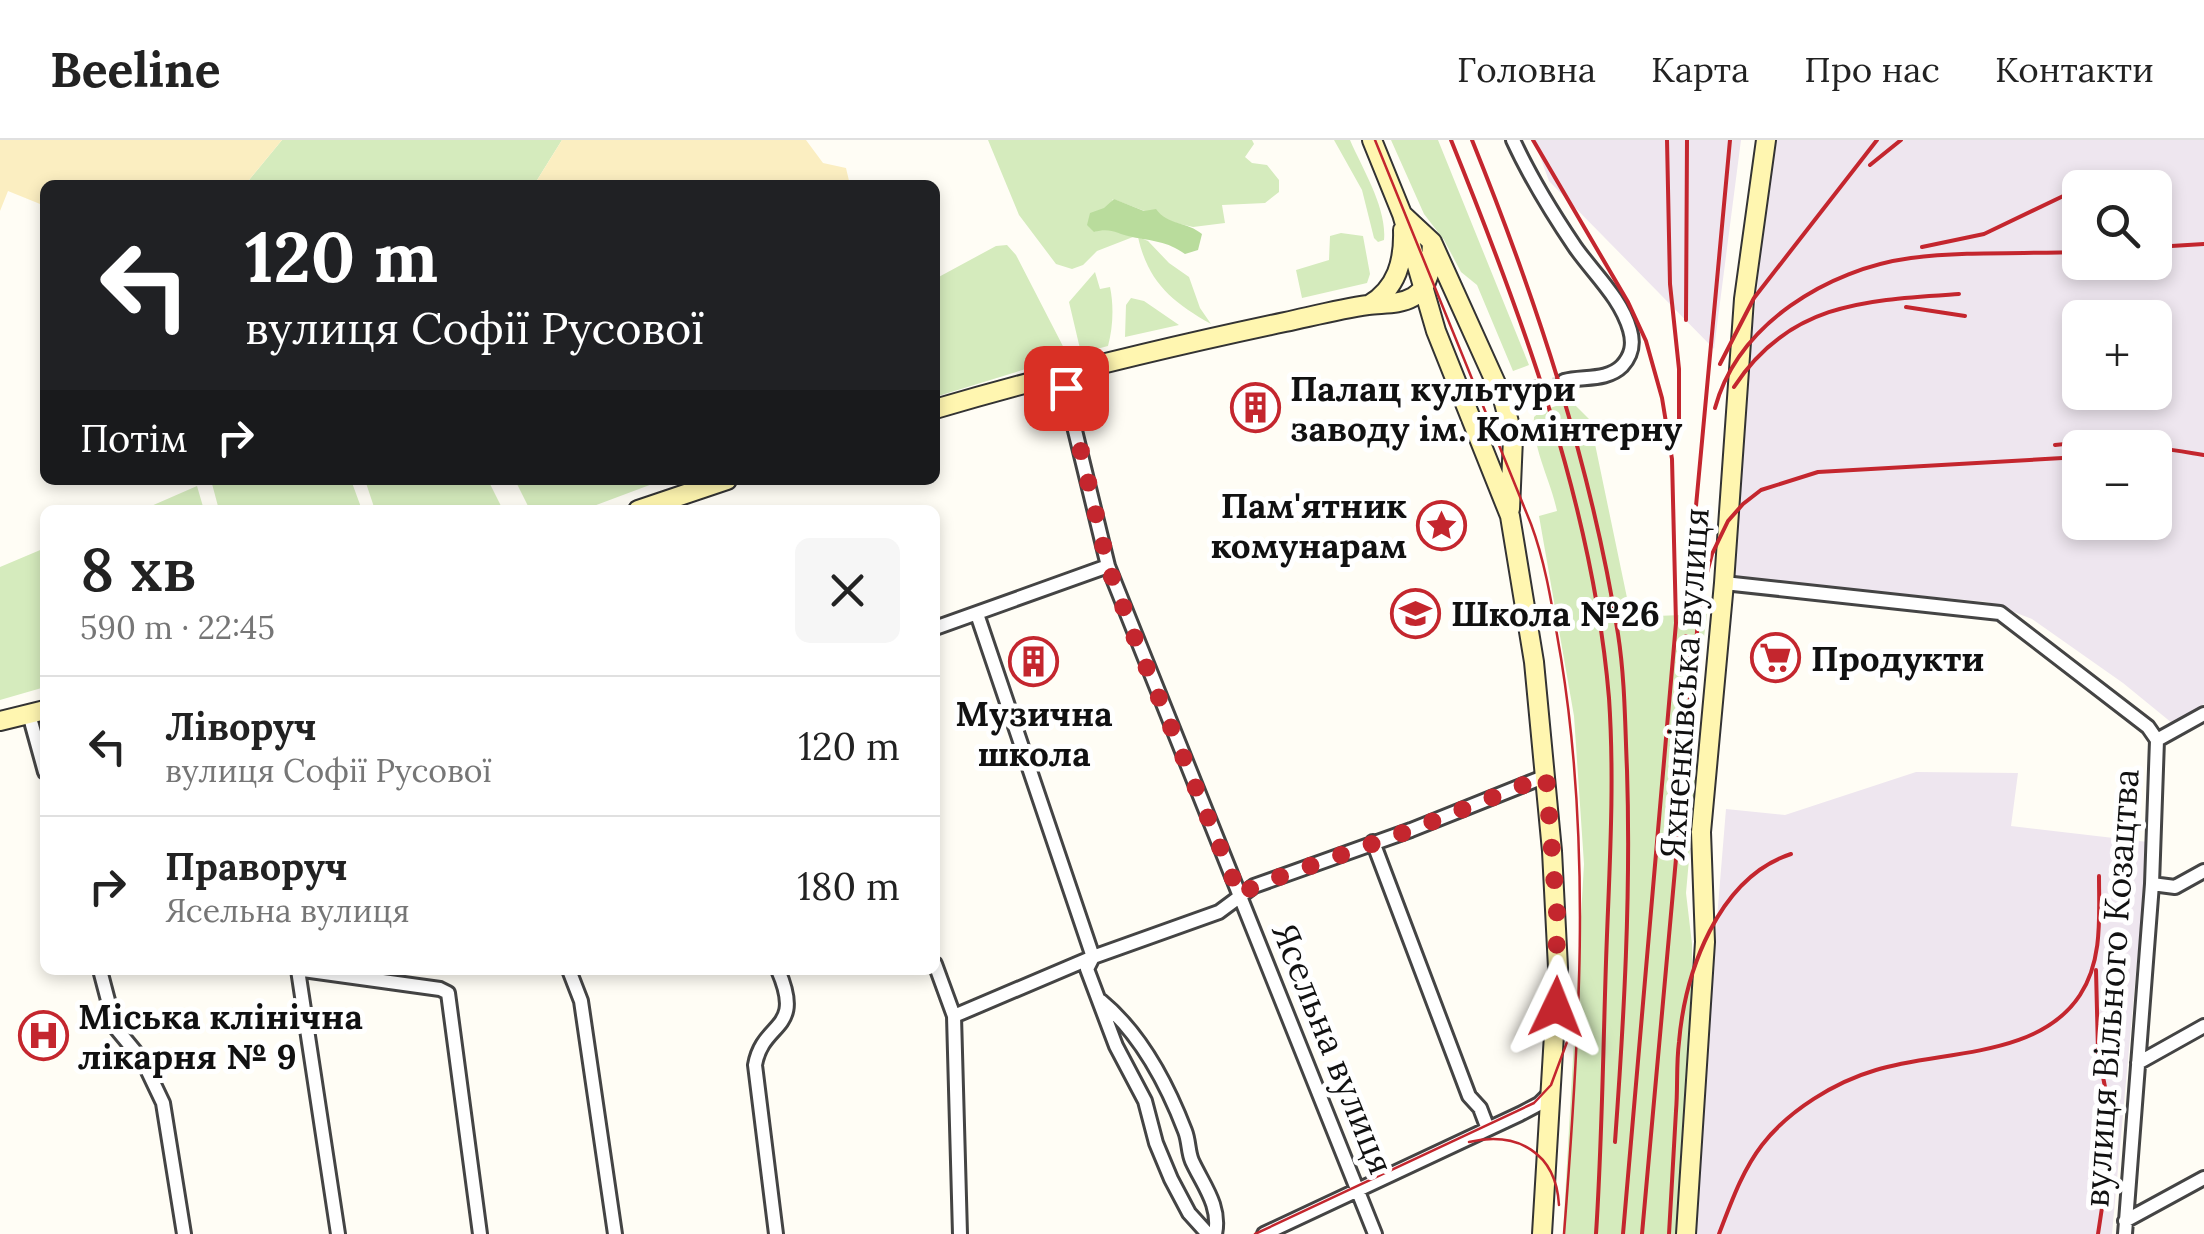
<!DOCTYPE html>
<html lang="uk">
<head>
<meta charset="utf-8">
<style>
	:root { --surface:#fff; --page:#f6f6f6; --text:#222; --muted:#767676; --line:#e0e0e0 }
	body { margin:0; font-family:Lora,serif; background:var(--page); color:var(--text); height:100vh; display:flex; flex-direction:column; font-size:38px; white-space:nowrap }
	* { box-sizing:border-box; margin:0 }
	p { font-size:32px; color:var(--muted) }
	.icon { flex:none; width:55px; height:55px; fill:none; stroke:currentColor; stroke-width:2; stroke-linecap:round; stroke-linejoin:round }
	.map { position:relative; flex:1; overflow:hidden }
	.drawer { position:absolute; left:40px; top:365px; width:900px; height:470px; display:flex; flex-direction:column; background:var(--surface); border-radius:15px; box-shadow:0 5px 15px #0003 }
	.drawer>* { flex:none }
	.banner { position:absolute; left:40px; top:40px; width:900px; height:305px; border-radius:15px; box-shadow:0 5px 15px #0003; background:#202124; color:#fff; overflow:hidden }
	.tools { position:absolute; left:2062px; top:30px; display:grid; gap:20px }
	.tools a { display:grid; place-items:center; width:110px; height:110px; border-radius:15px; background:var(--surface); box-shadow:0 5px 15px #0003; font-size:50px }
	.pin { position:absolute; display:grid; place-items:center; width:85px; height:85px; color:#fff; margin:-42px; border-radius:20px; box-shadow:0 5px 15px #0006 }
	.me { position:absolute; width:110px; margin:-55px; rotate:2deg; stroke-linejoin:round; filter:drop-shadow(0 0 8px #0008) }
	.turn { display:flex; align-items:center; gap:35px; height:210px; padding:0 40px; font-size:45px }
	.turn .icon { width:130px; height:130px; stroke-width:2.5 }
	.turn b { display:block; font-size:70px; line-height:85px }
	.then { display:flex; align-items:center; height:95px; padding:0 40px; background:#0003; gap:20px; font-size:38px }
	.round { display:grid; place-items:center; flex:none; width:105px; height:105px; border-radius:15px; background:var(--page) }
	.headline { display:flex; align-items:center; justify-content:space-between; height:170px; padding:0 40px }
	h1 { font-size:60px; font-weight:600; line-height:75px }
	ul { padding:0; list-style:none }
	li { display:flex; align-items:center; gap:30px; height:140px; padding:0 40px; border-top:2px solid var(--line) }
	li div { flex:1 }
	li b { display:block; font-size:38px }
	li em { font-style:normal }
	header { display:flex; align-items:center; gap:60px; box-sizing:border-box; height:140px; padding:0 50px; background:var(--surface); border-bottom:2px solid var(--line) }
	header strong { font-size:48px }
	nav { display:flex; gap:55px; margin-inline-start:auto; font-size:35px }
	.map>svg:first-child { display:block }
	.industrial { fill:#eee6ef; fill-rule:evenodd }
	.green { fill:#d5ebbd }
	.forest { fill:#b9dc9c }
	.sand { fill:#fbeec1 }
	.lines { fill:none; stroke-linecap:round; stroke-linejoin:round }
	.street-tunnel { stroke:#dbdad3; stroke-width:12; stroke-dasharray:12 6; stroke-linecap:butt }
	.street-casing { stroke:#444; stroke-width:18 }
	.secondary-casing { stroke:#333; stroke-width:22 }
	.street { stroke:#fff; stroke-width:12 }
	.secondary { stroke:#fff6b0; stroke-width:18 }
	.tram { stroke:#c4262e; stroke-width:2.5 }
	.rail { stroke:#c4262e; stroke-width:4 }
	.route { stroke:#c4262e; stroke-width:18; stroke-dasharray:0 32.4 }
	.labels { text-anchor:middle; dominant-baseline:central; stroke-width:10; stroke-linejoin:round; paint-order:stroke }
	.poi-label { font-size:35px; font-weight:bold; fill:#111; stroke:#fff; text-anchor:start }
	.street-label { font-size:35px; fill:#111; stroke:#fff }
</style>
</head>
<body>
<header>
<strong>Beeline</strong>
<nav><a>Головна</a><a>Карта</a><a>Про нас</a><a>Контакти</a></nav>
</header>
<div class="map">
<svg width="2204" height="1094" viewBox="0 0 2204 1094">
	<rect width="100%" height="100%" fill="#fffdf5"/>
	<path class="industrial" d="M1534 0H1741L1714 209 1549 41Z
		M1776 0H2204V564L2172 583 2123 543 2032 479 1988 462 1734 438 1740 309 1760 121 1752 114ZM2080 48H2155V122H2080ZM2080 178H2155V252H2080ZM2080 308H2155V382H2080Z
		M1916 632 2018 633 2011 686 2148 702 2112 1094H1691L1726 669 1785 675Z"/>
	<path class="green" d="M282 0H562L534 45H245Z
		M988 0H1252L1254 4 1245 17 1252 23 1267 25 1279 40V52L1265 63 1222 65 1225 83 1193 87 1176 83 1113 59 1094 92 1105 88 1133 97 1097 111 1083 125 1072 129 1056 124 1019 75Z
		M1334 0H1350C1363 30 1387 68 1384 100L1378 102 1374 98 1362 50Z
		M1391 0H1438L1529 225 1513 231 1477 145 1461 132 1444 100 1424 74Z
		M1341 93 1363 96 1370 134 1367 143 1302 158 1296 130 1329 120 1330 96Z
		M1138 97 1148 101 1169 123 1189 137 1200 168 1211 184C1172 162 1148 142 1138 97Z
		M1007 105 1016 115 1068 216 935 257V139L996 106Z
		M1095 132 1100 149 1110 147C1114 166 1113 188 1108 206L1081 213 1069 162Z
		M1131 158 1144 161 1179 185 1125 197 1126 165Z
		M1571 261 1590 280 1631 477 1707 474 1696 558 1695 652 1686 753 1692 804 1693 913 1677 1094H1563L1584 724 1574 576 1539 376 1557 371C1551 341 1532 308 1534 277L1541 271Z
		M211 340H351L362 370H219Z
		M365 340H488L503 370H375Z
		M515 340H663L583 370H530Z
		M197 346 204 370H142Z
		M45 408V547L0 560V427Z"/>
	<path class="forest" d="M1114 59 1144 71 1156 69C1167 85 1188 82 1202 94L1198 110 1185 114C1167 101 1152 101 1132 97 1117 94 1111 87 1094 92L1087 85 1090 73 1104 68Z"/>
	<path class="sand" d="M0 0H282L245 45H45V66L8 51 0 71Z
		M562 0H806L823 23 846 28 850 45H534Z"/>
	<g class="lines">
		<path class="street-tunnel" d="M1536 248 1564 241"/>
		<defs>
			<path id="street" d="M1513 0C1530 37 1552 73 1575 107 1594 134 1621 158 1630 190 1634 204 1632 215 1622 226 1607 241 1583 236 1564 241
				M1061 233 1108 426 1375 1094
				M1503 259 1536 248
				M1724 443 2000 473 2148 587 2157 600
				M977 474 1093 817 1087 829 1116 906 1145 961 1156 1003 1171 1039 1189 1073 1208 1094
				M935 488 1108 426
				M29 574 45 632
				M1373 702 1469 956 1480 968 1488 989
				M2152 744 2175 747 2204 731
				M935 824 954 876 960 1094
				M100 830 115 887 143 921 163 963 184 1094
				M298 830 338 1094
				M303 830 440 849 448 853 480 1094
				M569 830 581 861 615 1094
				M1101 861C1140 893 1167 944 1185 991 1189 1001 1188 1012 1192 1021 1203 1045 1221 1066 1215 1094
				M954 876 1093 817 1219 772 1254 746 1411 690 1546 636
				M2138 923 2204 886
				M2125 1081 2204 1038
				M776 1094 755 925C763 880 805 892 778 830
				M1264 1094 1520 974 1539 964 1551 952
				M2125 1094 2152 744 2157 600 2204 574"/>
			<path id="secondary" d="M1372 0 1402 74 1436 191 1510 376 1534 522 1552 711 1558 828 1542 1094
				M1403 75 1432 102 1503 259 1513 298 1510 369
				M1369 165C1397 148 1404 121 1403 90
				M935 269C1051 235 1167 207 1285 182 1313 176 1340 169 1368 165 1383 163 1399 165 1413 157 1432 146 1431 121 1432 102
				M638 370 727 340
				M0 581 45 570
				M1686 1094 1705 802 1701 692 1724 443 1744 159 1766 0"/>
		</defs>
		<use href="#street" class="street-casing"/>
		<use href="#secondary" class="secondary-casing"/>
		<use href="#street" class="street"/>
		<use href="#secondary" class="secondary"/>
		<path class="tram" d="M1375 0 1531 384C1547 427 1553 473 1561 518 1592 708 1579 903 1564 1094
			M1469 1002C1518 991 1556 1013 1559 1065
			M1255 1094 1534 963 1551 945 1567 902"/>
		<path class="rail" d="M1451 0C1522 176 1593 367 1609 558 1615 646 1609 734 1606 822 1603 913 1602 1003 1596 1094
			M1472 0C1536 159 1591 324 1618 494 1625 539 1625 585 1627 630 1631 754 1624 878 1615 1002
			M1533 0 1628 162 1646 201 1662 258 1672 319 1676 483 1623 1094
			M1667 0 1670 144 1679 229V289
			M1870 25 1901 0
			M1922 107 1984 94 2080 48
			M2155 107 2204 104
			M1906 167 1965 176
			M1686 180 1687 0
			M1720 224 1754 158 1877 0
			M1734 247C1789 162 1868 160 1959 154
			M1715 268C1738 184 1828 129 1911 118 1966 111 2025 114 2080 112
			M2055 305C2106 298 2154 307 2204 315
			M1687 463 1730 0
			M1695 514 1700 459 1712 414 1728 381 1743 364 1761 350 1818 332 2080 317
			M2096 830 2098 911 2111 978 2112 1002 2098 1094
			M1642 1094 1690 564 1686 496
			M1669 1094C1671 1053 1674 1012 1676 971 1678 948 1676 925 1679 902 1685 832 1718 738 1791 714
			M1719 1094C1731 1063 1742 1031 1762 1005 1789 970 1835 942 1876 930 1941 910 2038 919 2080 855 2103 820 2099 776 2099 736"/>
	</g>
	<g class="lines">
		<path class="route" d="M1066 248 1108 426 1137 504 1240 756 1254 746 1411 690 1546 636 1557 773 1556 867"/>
	</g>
	<defs>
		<symbol id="building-ring" viewBox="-11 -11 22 22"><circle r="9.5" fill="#fff" stroke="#c4262e" stroke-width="1.5"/><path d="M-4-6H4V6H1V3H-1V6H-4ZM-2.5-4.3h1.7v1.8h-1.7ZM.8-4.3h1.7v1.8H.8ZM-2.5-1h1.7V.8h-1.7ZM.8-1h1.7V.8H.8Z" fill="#c4262e"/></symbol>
		<symbol id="sight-ring" viewBox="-11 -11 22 22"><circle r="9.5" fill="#fff" stroke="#c4262e" stroke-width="1.5"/><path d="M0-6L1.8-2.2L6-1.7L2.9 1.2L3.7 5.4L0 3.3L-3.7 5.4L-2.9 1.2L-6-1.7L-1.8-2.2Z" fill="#c4262e"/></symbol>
		<symbol id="school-ring" viewBox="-11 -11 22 22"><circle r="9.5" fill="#fff" stroke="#c4262e" stroke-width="1.5"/><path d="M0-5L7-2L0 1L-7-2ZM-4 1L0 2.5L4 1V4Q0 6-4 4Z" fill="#c4262e"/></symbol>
		<symbol id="supermarket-ring" viewBox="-11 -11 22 22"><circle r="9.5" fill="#fff" stroke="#c4262e" stroke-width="1.5"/><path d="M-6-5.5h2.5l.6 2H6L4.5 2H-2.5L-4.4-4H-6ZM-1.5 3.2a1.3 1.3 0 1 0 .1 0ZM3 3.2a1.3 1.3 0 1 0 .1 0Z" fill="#c4262e"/></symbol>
		<symbol id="hospital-ring" viewBox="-11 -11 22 22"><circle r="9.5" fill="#fff" stroke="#c4262e" stroke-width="1.5"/><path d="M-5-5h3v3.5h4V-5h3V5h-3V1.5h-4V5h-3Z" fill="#c4262e"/></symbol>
	</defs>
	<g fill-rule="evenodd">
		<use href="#building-ring" x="1228" y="240" width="55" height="55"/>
		<use href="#sight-ring" x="1414" y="358" width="55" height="55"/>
		<use href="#school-ring" x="1388" y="446" width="55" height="55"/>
		<use href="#supermarket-ring" x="1748" y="490" width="55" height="55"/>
		<use href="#building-ring" x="1006" y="494" width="55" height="55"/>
		<use href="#hospital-ring" x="16" y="868" width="55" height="55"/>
	</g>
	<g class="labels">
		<g class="poi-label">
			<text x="1290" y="248">Палац культури<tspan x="1290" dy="40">заводу ім. Комінтерну</tspan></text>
			<text x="1407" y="365" text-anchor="end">Пам'ятник<tspan x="1407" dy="40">комунарам</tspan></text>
			<text x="1451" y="473">Школа №26</text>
			<text x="1811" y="518">Продукти</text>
			<text x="1034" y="573" text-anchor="middle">Музична<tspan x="1034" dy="40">школа</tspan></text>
			<text x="78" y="876">Міська клінічна<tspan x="78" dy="40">лікарня № 9</tspan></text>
		</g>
		<g class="street-label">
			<text transform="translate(1684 544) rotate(-86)">Яхненківська вулиця</text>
			<text transform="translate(2111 848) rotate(-86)">вулиця Вільного Козацтва</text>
			<text transform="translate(1333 908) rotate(68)">Ясельна вулиця</text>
		</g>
	</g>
</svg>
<div class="tools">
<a><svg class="icon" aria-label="search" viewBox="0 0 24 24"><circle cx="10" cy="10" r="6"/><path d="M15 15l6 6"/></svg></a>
<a>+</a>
<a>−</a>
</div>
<div class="pin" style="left:1066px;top:248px;background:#d93025"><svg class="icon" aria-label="arrive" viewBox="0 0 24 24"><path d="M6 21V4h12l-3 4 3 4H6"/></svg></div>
<svg class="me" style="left:1556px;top:867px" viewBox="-20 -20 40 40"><path d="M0-17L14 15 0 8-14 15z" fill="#c4262e" stroke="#fff" stroke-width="4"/></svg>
<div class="banner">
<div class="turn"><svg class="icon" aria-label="left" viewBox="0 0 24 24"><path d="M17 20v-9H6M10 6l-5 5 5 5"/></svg><div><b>120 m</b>вулиця Софії Русової</div></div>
<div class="then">Потім<svg class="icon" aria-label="right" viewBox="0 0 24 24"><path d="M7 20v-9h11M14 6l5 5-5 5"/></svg></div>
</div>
<section class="drawer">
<div class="headline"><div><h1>8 хв</h1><p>590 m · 22:45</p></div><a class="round"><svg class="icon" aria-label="close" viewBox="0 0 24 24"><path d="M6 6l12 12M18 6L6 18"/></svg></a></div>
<ul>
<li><svg class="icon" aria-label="left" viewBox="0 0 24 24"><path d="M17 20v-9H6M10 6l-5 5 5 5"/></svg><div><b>Ліворуч</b><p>вулиця Софії Русової</p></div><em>120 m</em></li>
<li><svg class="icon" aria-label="right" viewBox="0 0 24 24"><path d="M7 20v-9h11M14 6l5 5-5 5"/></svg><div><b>Праворуч</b><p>Ясельна вулиця</p></div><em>180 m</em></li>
</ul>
</section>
</div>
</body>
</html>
